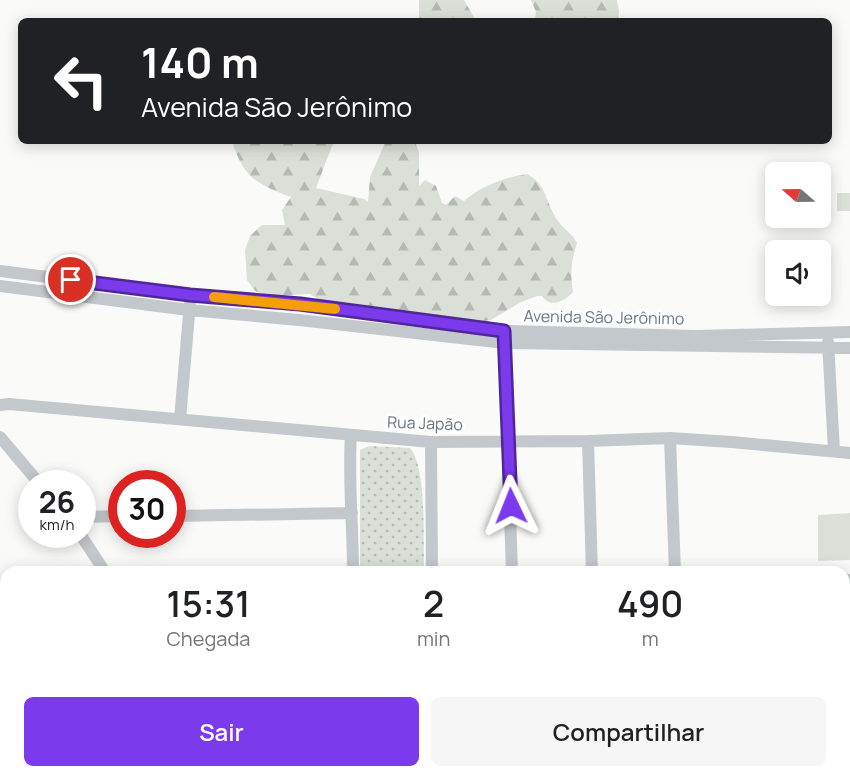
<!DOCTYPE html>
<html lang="pt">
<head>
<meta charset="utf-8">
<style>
	:root { --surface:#fff; --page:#f6f6f6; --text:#202124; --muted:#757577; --accent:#7c3aed }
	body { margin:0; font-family:Manrope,sans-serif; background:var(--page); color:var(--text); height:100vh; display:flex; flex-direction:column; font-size:22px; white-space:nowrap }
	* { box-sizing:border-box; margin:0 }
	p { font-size:20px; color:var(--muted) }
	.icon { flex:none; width:33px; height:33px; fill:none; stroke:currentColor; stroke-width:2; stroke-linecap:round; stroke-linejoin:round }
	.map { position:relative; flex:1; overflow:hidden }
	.sheet { position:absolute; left:0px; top:566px; width:850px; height:212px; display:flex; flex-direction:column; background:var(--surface); border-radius:18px 18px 0 0; box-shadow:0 3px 15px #0003 }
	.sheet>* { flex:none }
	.guide { position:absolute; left:18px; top:18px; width:814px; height:126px; border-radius:9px; box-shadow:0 3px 15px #0003; background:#202124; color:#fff; overflow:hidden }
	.needle { width:39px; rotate:290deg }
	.tools { position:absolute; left:765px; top:162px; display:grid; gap:12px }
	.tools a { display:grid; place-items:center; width:66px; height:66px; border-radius:9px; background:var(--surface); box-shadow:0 3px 15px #0003; font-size:30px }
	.speed { position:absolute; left:18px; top:470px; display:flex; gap:12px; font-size:30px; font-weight:700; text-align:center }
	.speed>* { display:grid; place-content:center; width:78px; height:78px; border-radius:50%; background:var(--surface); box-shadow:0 3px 15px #0003; line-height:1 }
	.speed small { font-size:15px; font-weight:400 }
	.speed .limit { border:9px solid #d22; background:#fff; color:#111 }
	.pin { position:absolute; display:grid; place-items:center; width:51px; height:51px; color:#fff; margin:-26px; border:3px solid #fff; border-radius:50%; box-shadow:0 2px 6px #0007 }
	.me { position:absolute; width:66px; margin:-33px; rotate:358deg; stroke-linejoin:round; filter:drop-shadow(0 0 4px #0008) }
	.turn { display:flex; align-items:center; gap:21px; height:126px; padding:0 24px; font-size:27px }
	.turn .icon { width:78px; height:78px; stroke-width:2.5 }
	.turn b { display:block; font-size:42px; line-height:51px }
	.eta { display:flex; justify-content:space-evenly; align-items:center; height:102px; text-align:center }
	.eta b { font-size:36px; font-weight:600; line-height:42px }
	.button { display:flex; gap:12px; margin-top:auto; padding:12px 24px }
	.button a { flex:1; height:69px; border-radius:9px; background:var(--accent); color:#fff; font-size:24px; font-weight:600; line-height:69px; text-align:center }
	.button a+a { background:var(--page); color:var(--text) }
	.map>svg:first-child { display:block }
	.grass { fill:#dadfd7 }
	.forest { fill:url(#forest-firs) }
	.park { fill:url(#park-dots) }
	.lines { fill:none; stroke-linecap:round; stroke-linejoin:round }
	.minor { stroke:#c3c8cc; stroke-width:12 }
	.route-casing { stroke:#51269a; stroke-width:15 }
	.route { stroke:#7c3aed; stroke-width:10 }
	.slow { stroke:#f59e0b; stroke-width:10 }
	.labels { text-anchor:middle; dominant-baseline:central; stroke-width:6; stroke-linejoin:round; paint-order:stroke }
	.street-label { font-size:16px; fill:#657683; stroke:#fff }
</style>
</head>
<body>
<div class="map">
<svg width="850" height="776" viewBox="0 0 850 776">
	<defs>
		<pattern id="forest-firs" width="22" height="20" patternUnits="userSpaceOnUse" patternTransform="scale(1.5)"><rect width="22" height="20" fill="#dadfd7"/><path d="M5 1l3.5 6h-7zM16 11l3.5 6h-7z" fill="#b4b9b4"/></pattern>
		<pattern id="park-dots" width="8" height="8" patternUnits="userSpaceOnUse" patternTransform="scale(1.5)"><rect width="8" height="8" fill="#dadfd7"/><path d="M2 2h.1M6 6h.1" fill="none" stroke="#b4b9b4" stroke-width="1.8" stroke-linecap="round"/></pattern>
	</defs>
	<rect width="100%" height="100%" fill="#fafaf8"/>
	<path class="grass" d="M837 193H850V211H837Z
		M850 513V560L818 561V515Z"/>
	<path class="forest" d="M419 0H464L476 21H419Z
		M531 0H617L619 11 618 21H535L536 12Z
		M232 141H337L332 146 316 188 364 199 368 202 370 177 386 141H415L419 153V186L425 180 436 186 442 203 446 205 455 196 464 201C481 186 505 177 527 174 547 184 546 205 558 221 564 230 572 233 577 243 571 260 570 274 573 292 565 301 551 309 542 296H537L519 303 491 320 467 324 323 302 310 294 269 296 255 291 247 280 245 250 250 236 262 225H285L282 210 291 197C256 183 244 179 232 141Z
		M87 771H148L149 776H89Z"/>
	<path class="park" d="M369 446 410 448C427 467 423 541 424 568L421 571H360V450Z
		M275 771H432L433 776H272Z"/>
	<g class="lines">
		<path class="minor" d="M0 271 190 295 300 305 504 331 696 336 850 332
			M0 286 189 310 299 320 505 343 850 348
			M504 336 512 572
			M828 342 834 451
			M0 405 9 404 431 442 588 441 670 438 731 442 850 453
			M180 419 190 303
			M351 435C348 480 353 526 353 572
			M0 437 39 483
			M670 438 675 572
			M588 441 592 572
			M431 442 432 572
			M172 516 352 513
			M82 517 122 516
			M80 534 105 572
			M844 580H850
			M844 659H850
			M844 739 850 738
			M250 771 253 776
			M437 771V776
			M518 771V776
			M600 771V776
			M680 771V776
			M759 771 760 776
			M841 771V776"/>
	</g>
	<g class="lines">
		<defs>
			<path id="route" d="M71 280 190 295 300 304 504 331 511 506"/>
		</defs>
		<use href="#route" class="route-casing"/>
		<use href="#route" class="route"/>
		<path class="slow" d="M214 297 335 309"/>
	</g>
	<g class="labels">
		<g class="street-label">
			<text transform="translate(604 317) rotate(1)">Avenida São Jerônimo</text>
			<text transform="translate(425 423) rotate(2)">Rua Japão</text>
		</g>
	</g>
</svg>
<div class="tools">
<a><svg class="needle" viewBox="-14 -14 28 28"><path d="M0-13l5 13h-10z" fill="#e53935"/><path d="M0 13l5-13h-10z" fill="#757577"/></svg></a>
<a><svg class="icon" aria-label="sound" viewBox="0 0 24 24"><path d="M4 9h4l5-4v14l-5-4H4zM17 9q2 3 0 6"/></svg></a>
</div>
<div class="speed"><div>26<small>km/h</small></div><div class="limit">30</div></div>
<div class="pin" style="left:71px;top:280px;background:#d93025"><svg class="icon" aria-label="arrive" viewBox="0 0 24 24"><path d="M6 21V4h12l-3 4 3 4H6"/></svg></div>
<svg class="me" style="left:511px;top:506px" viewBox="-20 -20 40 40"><path d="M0-17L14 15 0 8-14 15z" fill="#7c3aed" stroke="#fff" stroke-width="4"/></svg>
<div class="guide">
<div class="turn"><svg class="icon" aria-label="left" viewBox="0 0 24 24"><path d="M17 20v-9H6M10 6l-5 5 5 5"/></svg><div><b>140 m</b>Avenida São Jerônimo</div></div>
</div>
<section class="sheet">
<div class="eta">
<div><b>15:31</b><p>Chegada</p></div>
<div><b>2</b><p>min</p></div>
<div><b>490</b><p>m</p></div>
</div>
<div class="button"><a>Sair</a><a>Compartilhar</a></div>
</section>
</div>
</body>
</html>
